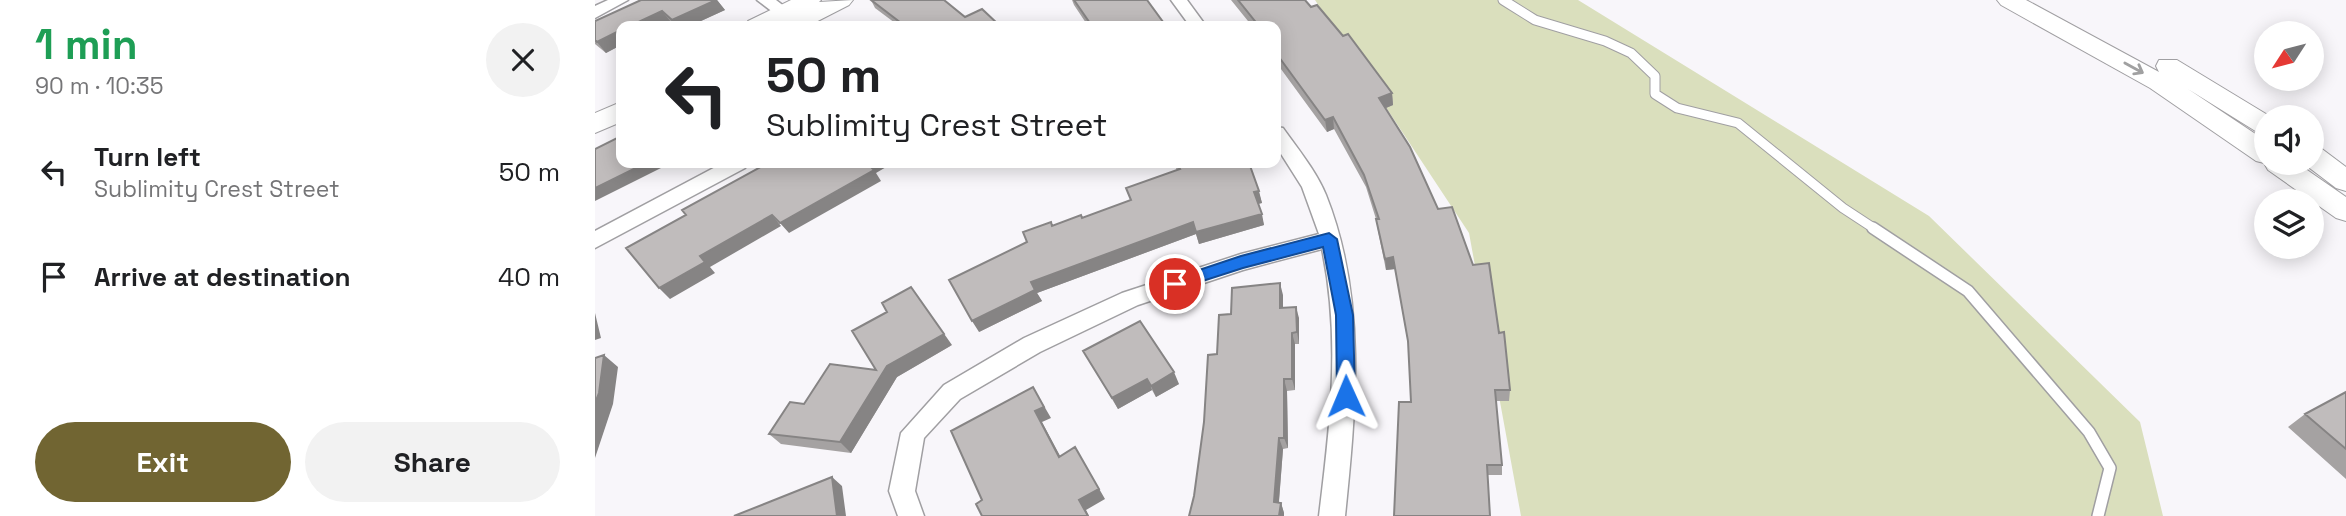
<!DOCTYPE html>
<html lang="en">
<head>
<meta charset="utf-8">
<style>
	:root { --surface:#fff; --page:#f2f2f2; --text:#202124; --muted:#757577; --accent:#716532 }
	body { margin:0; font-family:"Space Grotesk",sans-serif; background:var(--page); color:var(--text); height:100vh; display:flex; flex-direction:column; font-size:26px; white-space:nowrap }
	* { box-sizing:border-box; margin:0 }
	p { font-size:23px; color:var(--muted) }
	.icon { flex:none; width:38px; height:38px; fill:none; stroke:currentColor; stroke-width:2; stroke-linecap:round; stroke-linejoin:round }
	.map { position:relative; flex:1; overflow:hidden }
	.panel { display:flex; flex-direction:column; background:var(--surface); width:595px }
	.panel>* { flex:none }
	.guide { position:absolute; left:21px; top:21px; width:665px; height:147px; border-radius:14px; box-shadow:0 4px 18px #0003; background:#fff; color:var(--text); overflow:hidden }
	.needle { width:46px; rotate:234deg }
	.buttons { position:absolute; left:1659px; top:21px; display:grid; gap:14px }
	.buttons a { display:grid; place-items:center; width:70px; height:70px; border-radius:50%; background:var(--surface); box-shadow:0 4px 18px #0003; font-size:35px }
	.pin { position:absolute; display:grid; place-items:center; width:60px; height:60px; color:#fff; margin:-30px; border:4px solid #fff; border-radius:50%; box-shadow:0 2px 7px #0007 }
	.me { position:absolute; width:77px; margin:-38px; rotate:359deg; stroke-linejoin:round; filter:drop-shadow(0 0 5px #0008) }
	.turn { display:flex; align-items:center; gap:24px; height:147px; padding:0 35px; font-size:32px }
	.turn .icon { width:91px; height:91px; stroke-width:2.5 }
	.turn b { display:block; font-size:49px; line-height:60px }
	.round { display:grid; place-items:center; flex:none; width:74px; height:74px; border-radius:37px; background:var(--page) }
	.head { display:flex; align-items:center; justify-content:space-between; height:119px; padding:0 35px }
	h1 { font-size:42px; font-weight:700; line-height:52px; color:#1e9e55 }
	.cta { display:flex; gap:14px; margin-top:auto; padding:14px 35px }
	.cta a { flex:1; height:80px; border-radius:42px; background:var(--accent); color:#fff; font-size:28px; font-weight:700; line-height:80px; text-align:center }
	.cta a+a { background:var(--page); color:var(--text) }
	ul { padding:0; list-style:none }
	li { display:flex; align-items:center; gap:21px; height:105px; padding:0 35px }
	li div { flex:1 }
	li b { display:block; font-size:26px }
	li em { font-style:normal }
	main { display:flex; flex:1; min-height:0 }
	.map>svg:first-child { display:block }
	.green { fill:#dadfbd }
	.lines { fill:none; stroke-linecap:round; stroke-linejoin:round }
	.lane-far1-casing { stroke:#a09fa2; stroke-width:11 }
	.lane-casing { stroke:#a09fa2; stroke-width:14 }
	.street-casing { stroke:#a09fa2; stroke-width:3 }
	.secondary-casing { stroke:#a09fa2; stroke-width:2 }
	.lane-far1 { stroke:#fff; stroke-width:9 }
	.lane { stroke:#fff; stroke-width:11 }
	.street { fill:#fff; fill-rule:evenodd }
	.secondary { fill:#fff; fill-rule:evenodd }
	.wall { fill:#a5a2a2 }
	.shaded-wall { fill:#868484 }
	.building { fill:#c0bcbc; stroke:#868484; stroke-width:2 }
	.oneway { stroke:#a0a0a1 }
	.route { fill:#1a73e8; stroke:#114b97; stroke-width:2 }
</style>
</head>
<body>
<main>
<section class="panel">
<div class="head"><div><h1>1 min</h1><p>90 m · 10:35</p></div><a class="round"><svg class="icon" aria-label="close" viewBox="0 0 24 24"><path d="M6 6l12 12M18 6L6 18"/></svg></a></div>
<ul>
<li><svg class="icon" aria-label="left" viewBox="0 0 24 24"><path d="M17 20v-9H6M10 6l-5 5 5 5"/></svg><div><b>Turn left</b><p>Sublimity Crest Street</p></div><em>50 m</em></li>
<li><svg class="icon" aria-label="arrive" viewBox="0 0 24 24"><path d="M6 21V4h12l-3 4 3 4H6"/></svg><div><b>Arrive at destination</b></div><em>40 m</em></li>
</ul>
<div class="cta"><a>Exit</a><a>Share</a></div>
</section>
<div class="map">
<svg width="1751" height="516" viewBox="0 0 1751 516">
	<rect width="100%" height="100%" fill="#f8f6fa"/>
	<path class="green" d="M720 0H983L1334 216 1545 422 1568 516H926L874 233Z"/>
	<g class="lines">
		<defs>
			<path id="lane-far1" d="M908 0 940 20 1010 41 1036 53 1060 76V94L1082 108 1143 123 1248 208 1280 229"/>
			<path id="lane" d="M1278 228 1373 291 1494 432 1515 468 1503 516"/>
			<path id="street" d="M13 0H33L0 18V6Z
				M162 0H181L215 26H196Z
				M576 0H592L611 26H595Z
				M681 127 688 128C703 149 721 171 731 195 772 298 761 409 750 516H724C735 427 746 338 727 249L648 270 543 305 445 352 365 399 329 438 320 491 329 516H303L294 491 306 433 349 385 429 338 527 293 646 254 724 234 707 187 681 146Z
				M128 163H153L150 168 0 248V231Z"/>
			<path id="secondary" d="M196 0H226L224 2 258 0 254 5 213 26H186L187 22 179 26H149L153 21Z
				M1402 0H1431L1564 72 1561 66 1564 60H1582L1676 117H1671V135L1662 132 1593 89 1671 141V163H1702L1751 197V221L1741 218 1673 170 1669 163 1661 161 1555 88 1406 5Z
				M26 102V122L0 133V113Z
				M1717 147 1727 149 1751 167V191L1741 188 1708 163H1717Z"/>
		</defs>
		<use href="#lane-far1" class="lane-far1-casing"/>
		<use href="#lane" class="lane-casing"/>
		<use href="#street" class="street-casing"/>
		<use href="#secondary" class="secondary-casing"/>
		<use href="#lane-far1" class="lane-far1"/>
		<use href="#lane" class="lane"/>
		<use href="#street" class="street"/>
		<use href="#secondary" class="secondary"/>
	</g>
	<path class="wall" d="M46 0H122L130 10 95 26H80L76 22 26 26V45L11 53 0 44V21Z
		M276 0 370 17 405 26H304L280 8Z
		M477 0H552L571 26H493L479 5Z
		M636 0H710L748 36 797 93 798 105 791 108 843 209 904 333 915 390 914 401H901L907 465V475H893L816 402 814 349 800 269 791 270 783 231 781 219 771 187 739 129 732 132 683 65 681 66V26H657Z
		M578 163H657L659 167 656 168 667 203 663 204 669 225 604 244 601 234 442 293 447 301 384 332 432 242 457 226 487 218 536 200 531 188 582 170Z
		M688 295V308L704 318V344H700V390L692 391 693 448 688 449 684 502 686 503 689 513V516H594L599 496 622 354 636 314Z
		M357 345 302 377 256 453 186 444 174 434 209 404Z
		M488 351 584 384 561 397 557 390 523 409Z
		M1751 392V479L1693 427 1710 414Z"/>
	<path class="shaded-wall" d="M121 0H122L130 10 95 26H82L77 20Z
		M67 11 76 22 67 26H35Z
		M26 30V45L11 53 2 42Z
		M797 93 798 105 786 110 784 98Z
		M738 117 739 129 732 132 730 120Z
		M51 163H76L0 201V188Z
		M272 163H298L281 173 286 181 194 233 185 223Z
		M664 191 667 203 662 204 659 192Z
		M667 214 669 225 604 244 601 234 442 293 447 301 384 332 377 321 436 282 598 222Z
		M177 215 186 226 115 267 120 273 75 299 64 288 105 256Z
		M798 257 800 269 791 270 790 259Z
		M685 283 688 295V320L685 308Z
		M316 287 357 345 302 377 256 453 245 442 292 366Z
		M701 307 704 318V344L702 332Z
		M0 313 6 338 0 340Z
		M697 333 700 344V390L697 379Z
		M9 355 23 367 18 404 0 458V403Z
		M579 372 584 384 561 397 556 386Z
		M552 379 557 390 523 409 517 398Z
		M689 379 692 391 693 448 689 438Z
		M438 387 456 418 447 422 471 467 464 457 440 411Z
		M684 438 688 449 683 512 679 502Z
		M480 447 510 499 491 510 494 516H493L484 500Z
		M237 477 247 486 251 516H242Z
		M686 503 689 513V516H684Z"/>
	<path class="building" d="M46 0H121L77 20 67 11 35 26H26V30L2 42 0 40V21Z
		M276 0H349L370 17 387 9 404 25 402 26H328L326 24 321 26H310Z
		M479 0H552L571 26H497Z
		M643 0H710L716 7 722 5 748 36 753 34 797 93 784 98 815 147 843 209 857 207 878 265 894 263 904 333 909 332 915 390H900L907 465H892L895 516H799L804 402H816L813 341 798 257 790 259 781 219H784L769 175 738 117 730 120 681 53V26H659L663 25Z
		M26 136V163H51L0 188V149Z
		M173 163H272L279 170 185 223 177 215 105 256 110 262 64 288 31 248 91 215 87 210Z
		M581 163H654L664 191 659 192 667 214 601 232 598 222 436 282 440 290 377 321 354 280 432 242 428 232 456 222 457 226 486 215 487 218 536 200 531 188 585 169Z
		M685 283V308L701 307 702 332 697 333V379H689V438H684L679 502 686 503 684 516H594L599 496 609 422 613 355 622 354 624 315 636 314 637 288Z
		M316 287 349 334 292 366 245 442 174 434 195 402 209 404 235 364 281 370 257 331 292 312 287 303Z
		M545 321 579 372 556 386 552 379 517 398 488 351Z
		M9 355 4 393 0 403V358Z
		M438 387 449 407 440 411 464 457 480 447 504 489 484 500 493 516H387L381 504 387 500 356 431Z
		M1751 392V449L1710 414Z
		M237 477 242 516H139Z"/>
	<defs><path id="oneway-shaft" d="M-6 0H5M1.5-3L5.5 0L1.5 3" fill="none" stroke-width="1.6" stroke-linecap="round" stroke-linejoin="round" transform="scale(1.75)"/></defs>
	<use class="oneway" href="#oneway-shaft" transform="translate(1539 68) rotate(29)"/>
	<path class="route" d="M734 233 742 239 758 315 760 396 751 404 742 396 741 315 728 247 648 268 580 290 572 284 574 280 646 256Z"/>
</svg>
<div class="buttons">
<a><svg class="needle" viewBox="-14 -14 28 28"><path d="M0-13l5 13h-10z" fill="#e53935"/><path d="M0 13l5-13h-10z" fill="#757577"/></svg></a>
<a><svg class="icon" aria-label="sound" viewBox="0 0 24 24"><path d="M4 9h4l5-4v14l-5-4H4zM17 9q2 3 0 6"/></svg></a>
<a><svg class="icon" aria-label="layers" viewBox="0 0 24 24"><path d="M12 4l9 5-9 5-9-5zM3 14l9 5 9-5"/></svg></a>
</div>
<div class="pin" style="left:580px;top:284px;background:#d93025"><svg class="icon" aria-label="arrive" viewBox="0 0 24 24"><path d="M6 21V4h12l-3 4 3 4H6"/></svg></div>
<svg class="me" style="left:751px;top:396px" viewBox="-20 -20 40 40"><path d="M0-17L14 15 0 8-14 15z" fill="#1a73e8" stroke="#fff" stroke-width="4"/></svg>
<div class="guide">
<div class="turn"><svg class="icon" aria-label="left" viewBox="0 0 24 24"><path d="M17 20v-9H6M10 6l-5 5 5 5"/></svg><div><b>50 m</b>Sublimity Crest Street</div></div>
</div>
</div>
</main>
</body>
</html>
